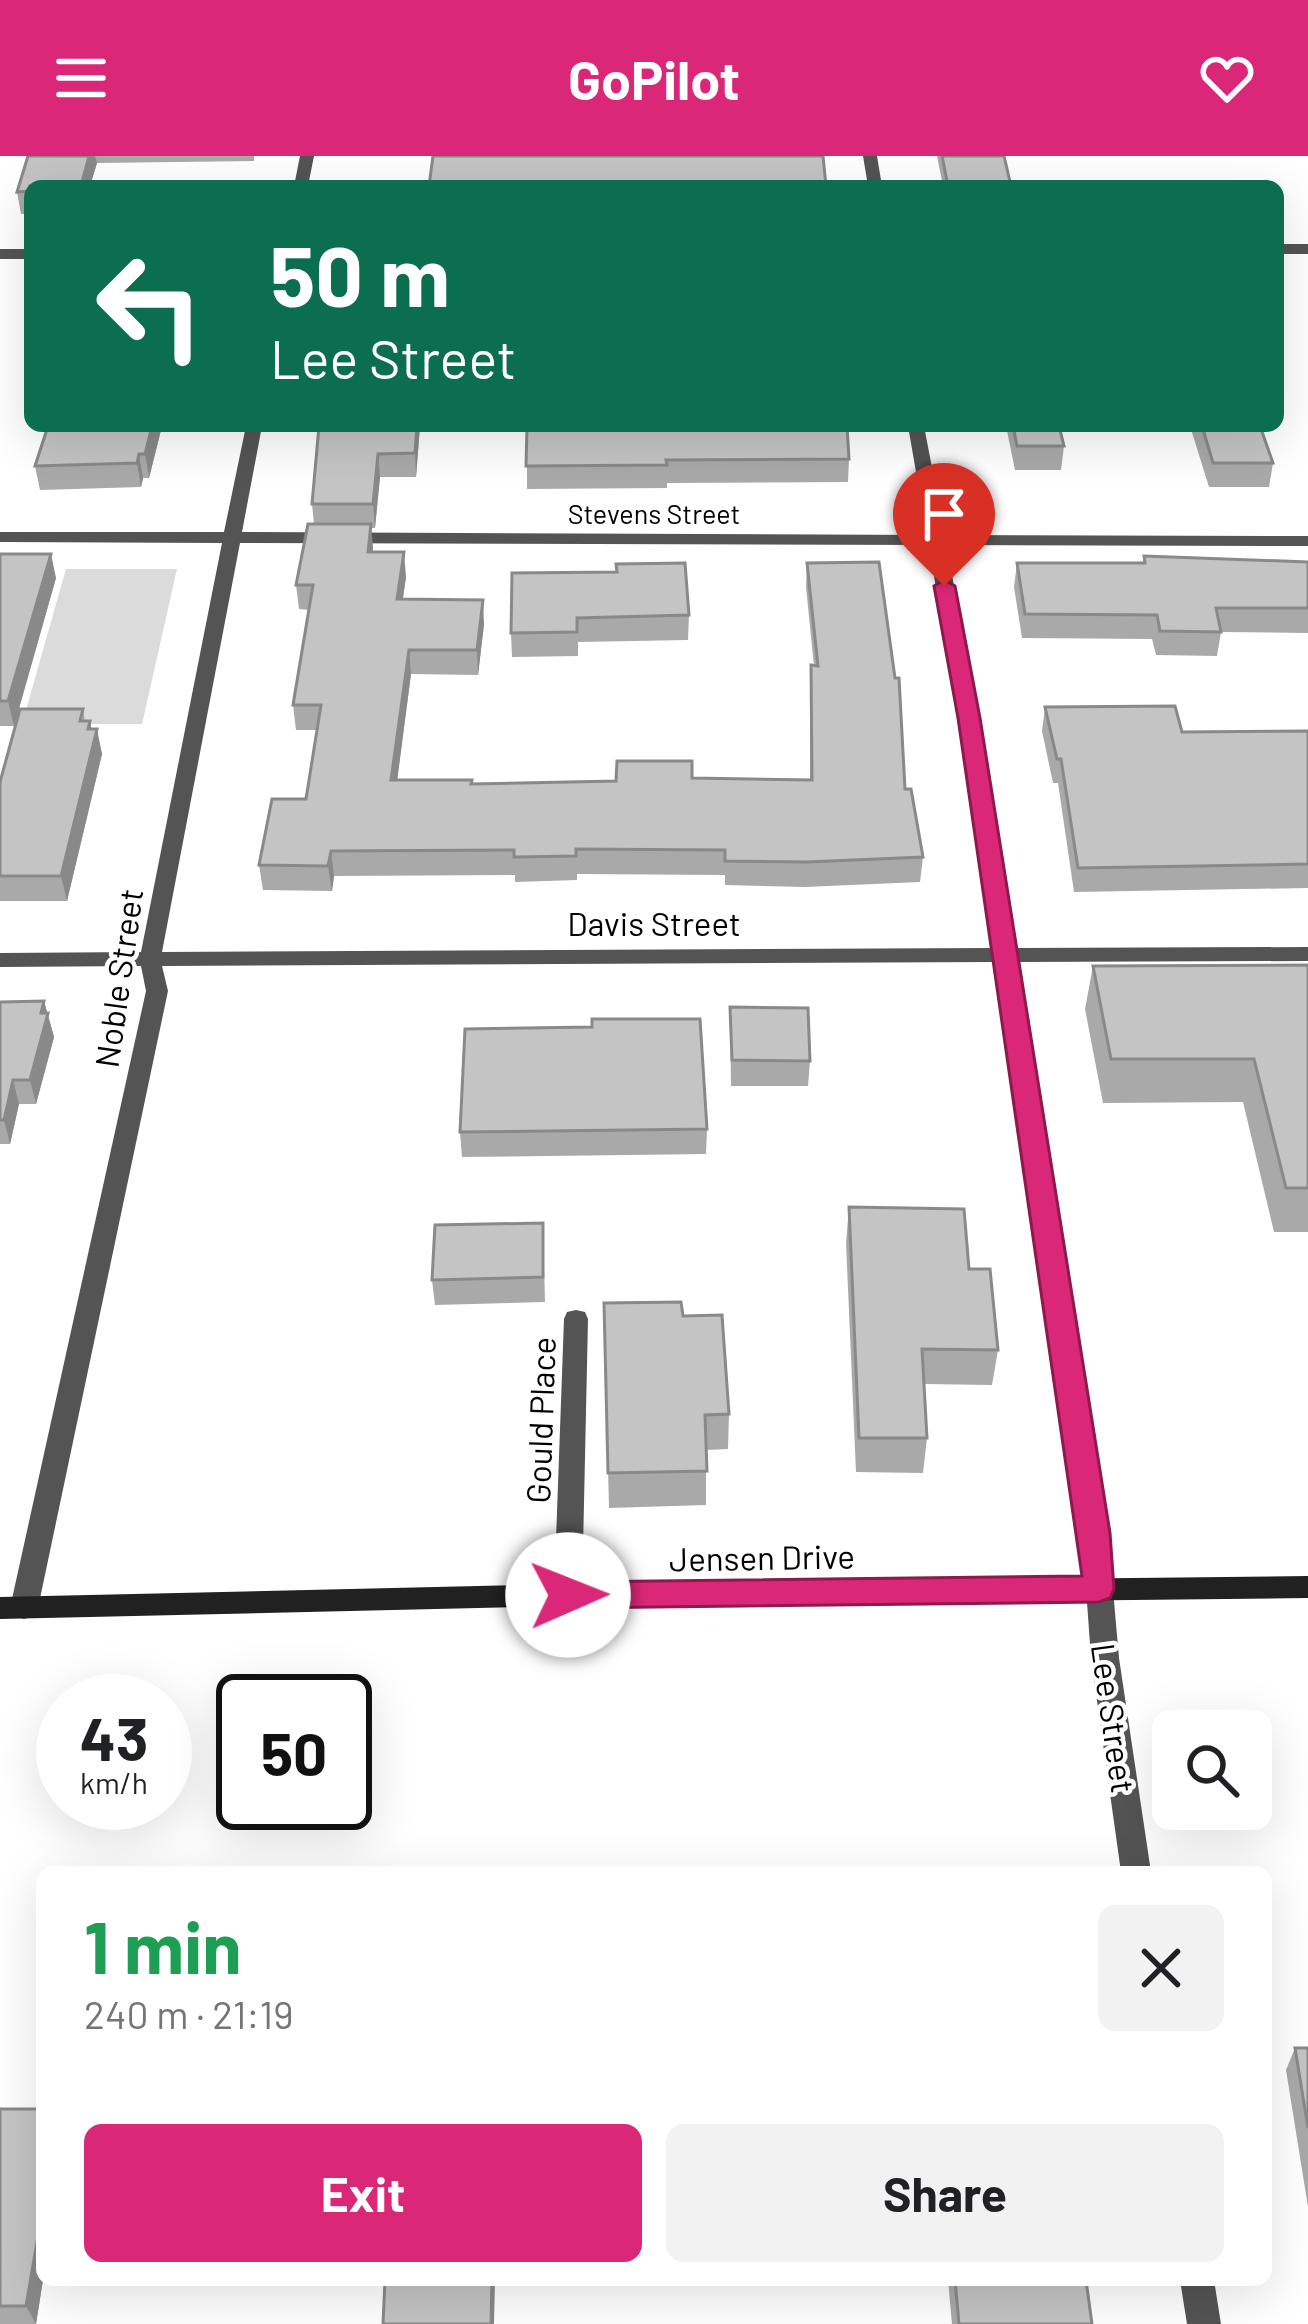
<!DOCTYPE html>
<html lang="en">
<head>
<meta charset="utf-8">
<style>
	:root { --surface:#fff; --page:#f2f2f2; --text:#202124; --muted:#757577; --accent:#db2777 }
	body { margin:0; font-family:Barlow,sans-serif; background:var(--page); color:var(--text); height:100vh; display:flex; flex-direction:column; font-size:45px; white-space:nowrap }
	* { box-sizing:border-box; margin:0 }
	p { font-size:39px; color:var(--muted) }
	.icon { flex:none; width:66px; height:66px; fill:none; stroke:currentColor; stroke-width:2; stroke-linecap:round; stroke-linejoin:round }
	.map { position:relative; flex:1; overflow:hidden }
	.details { position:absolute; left:36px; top:1710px; width:1236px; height:420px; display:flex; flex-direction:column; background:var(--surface); border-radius:18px; box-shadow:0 12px 48px #0002 }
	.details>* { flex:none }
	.top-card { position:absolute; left:24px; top:24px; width:1260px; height:252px; border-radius:18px; box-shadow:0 12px 48px #0002; background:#0b6e4f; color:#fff; overflow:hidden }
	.fabs { position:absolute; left:1152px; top:1554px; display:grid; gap:24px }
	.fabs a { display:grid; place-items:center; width:120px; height:120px; border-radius:18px; background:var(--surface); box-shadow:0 12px 48px #0002; font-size:60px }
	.speed { position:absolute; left:36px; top:1518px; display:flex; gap:24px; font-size:60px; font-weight:700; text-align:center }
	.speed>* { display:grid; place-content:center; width:156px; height:156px; border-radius:50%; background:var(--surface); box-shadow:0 12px 48px #0002; line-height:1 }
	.speed small { font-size:30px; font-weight:400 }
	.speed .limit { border:6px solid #111; border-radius:18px; background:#fff; color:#111 }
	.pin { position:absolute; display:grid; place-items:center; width:102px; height:102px; color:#fff; margin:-123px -51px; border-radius:50% 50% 50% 0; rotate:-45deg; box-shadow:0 0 12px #0007 }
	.pin .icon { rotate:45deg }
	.me { position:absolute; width:132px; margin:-66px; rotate:89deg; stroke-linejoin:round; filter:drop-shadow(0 0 9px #0008) }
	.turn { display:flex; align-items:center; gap:42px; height:252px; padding:0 48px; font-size:54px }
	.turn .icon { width:156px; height:156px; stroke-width:2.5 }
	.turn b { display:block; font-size:84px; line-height:102px }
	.round { display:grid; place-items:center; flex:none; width:126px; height:126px; border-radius:18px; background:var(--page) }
	.summary { display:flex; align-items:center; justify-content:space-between; height:204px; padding:0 48px }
	h1 { font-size:72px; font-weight:700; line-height:90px; color:#1e9e55 }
	.action { display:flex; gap:24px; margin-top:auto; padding:24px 48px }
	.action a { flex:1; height:138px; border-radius:18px; background:var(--accent); color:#fff; font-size:48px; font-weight:700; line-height:138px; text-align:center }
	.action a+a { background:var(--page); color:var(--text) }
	header { display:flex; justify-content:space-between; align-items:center; height:156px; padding:0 48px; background:var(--accent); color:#fff; font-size:54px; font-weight:700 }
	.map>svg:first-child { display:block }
	.green { fill:#dbdbdb }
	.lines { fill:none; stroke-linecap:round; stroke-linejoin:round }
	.street { fill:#545454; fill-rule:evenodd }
	.secondary { fill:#212121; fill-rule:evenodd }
	.wall { fill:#a9a9a9 }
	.shaded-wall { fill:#898989 }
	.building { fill:#c4c4c4; stroke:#898989; stroke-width:3 }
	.route { fill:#db2777; stroke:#8e194d; stroke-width:3 }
	.labels { text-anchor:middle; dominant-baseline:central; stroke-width:9; stroke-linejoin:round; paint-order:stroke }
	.far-street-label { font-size:27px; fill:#000; stroke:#fff }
	.street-label { font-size:33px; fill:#000; stroke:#fff }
</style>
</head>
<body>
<header><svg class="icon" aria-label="menu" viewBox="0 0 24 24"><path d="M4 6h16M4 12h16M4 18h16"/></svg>GoPilot<svg class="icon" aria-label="heart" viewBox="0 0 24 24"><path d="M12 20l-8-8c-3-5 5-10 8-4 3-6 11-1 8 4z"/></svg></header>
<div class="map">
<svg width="1308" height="2168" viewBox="0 0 1308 2168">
	<rect width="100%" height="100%" fill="#fff"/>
	<path class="green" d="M66 413H177L142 568H22Z"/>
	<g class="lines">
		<path class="street" d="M300 0H314L308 30H294Z
			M863 0H877L882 30H868Z
			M1278 88H1308V98H1278Z
			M0 93H30V103H0Z
			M246 270H262L242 376 927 379 908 270H924L945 379 1308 380V390L947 389 1015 792 1308 791V805L1018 806 1108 1377 1119 1502 1151 1716H1121L1091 1502 1082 1377 996 806 162 810 168 835 38 1452 34 1460 24 1463 14 1460 10 1452 146 835 141 810 0 811V797L141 796 222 387 0 386V376H224ZM240 387 929 389 994 792 162 796Z
			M576 1154 585 1156 588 1163 582 1439 578 1447 568 1450 558 1447 554 1439 564 1163 567 1156Z
			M1180 2124H1214L1221 2168H1187Z"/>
		<path class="secondary" d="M1308 1420V1442L568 1450 0 1463V1441L568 1428Z"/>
	</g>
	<path class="wall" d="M28 0H254V5L97 7 90 30H30V58H21L17 36Z
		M937 0H1004L1011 30H943Z
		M48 270H162L149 322H143L141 331 40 334 35 310Z
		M319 270H420L416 321H380L375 372H371L373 396 406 421 403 443 484 468 478 519 411 518 397 624 472 628 692 622 810 624V534L811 509 814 510 806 431 807 407 905 633 923 701 920 726 805 731 725 729V719L577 718V724L515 726V719L334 720 332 735 263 734 259 709 306 643 317 574H296L293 549 309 454 299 453 296 429 314 368 312 348Z
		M527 270 849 303 848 326 667 327V332L527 333Z
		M1006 270H1059L1064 290 1061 314H1015Z
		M1190 270H1260L1273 307 1269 331H1209Z
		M0 398 56 422 14 570H0Z
		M1144 400 1308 406V477L1221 476 1217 500 1156 499 1152 483 1022 482 1014 431 1017 407H1143Z
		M617 416 689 459 688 484 578 486V500L512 501 511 477Z
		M1045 551 1182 576 1308 575V732L1074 736 1058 627H1053L1042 575Z
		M83 553 85 565 92 573 102 598 67 745H0V626Z
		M1308 809V1076H1274L1243 946 1103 947 1085 853 1093 810Z
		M44 845 54 881 36 948H19L10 988H0V846Z
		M730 851 810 905 808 930H731Z
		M707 973 706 998 462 1001 460 976Z
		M849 1051 969 1113 998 1194 992 1229 924 1228 927 1282 923 1317 856 1316 846 1087Z
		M543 1067 545 1146 435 1149 432 1124Z
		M604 1147 729 1258 728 1293 706 1294V1349L609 1352Z
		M1295 1892H1308V2051L1286 1914Z
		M0 1953 43 2124 36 2168H0Z
		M948 2124H1086L1092 2168H952Z"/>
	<path class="shaded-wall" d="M89 0H95L97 7 90 30H81Z
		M152 270H162L149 322 145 298Z
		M417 270H420L416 321 415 297Z
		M139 298 143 322 141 331 137 307Z
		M378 298 380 321 375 372 373 348Z
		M371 368 373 392 371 420 368 396Z
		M404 396 406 421 399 467 397 443Z
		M51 398 56 422 14 570 8 545Z
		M483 444 484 468 478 519 477 494Z
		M409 494 411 518 394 649 391 624Z
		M90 565 94 586 97 573 102 598 67 745 61 720Z
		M331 695 334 720 332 735 328 710Z
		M44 845 54 881 36 948 30 924Z
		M13 924 19 948 10 988 4 964Z
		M42 2057 43 2124 36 2168 26 2150Z
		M492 2124H495L494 2168H491Z"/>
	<path class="building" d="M28 0H89L81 30H30V35L17 36Z
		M433 0H823L826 30H429Z
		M942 0H1004L1011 30H948Z
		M48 270H152L145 298H139L137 307 35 310Z
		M319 270H417L415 297 378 298 373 348H312Z
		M527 270H847L849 303 666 304 667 309 526 310Z
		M1013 270H1059L1064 290H1017Z
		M1202 270H1260L1273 307H1213Z
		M308 368H371L368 396H404L397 443 483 444 477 494H409L391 624H472L471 628 616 625 617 605H692V622L812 624 811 509 818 510 807 407 879 406 895 522H899L905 633H911L923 701 807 706 725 705V694L576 693V700L514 701V694L331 695 328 710 259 709 272 643H306L321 549H293L313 429H296Z
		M0 398H51L8 545H0Z
		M1144 400 1308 406V452H1216L1221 476 1160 475 1157 459 1025 458 1017 407H1145Z
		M685 407 689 459 577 462V476L511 477 512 417 617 416 616 408Z
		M1175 550 1182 576 1308 575V708L1078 712 1061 603H1057L1045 551Z
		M20 553H83L80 565H90L88 573H97L61 720H0V626Z
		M1308 809V1032H1286L1254 903H1111L1093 810Z
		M44 845 41 857H48L30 924H13L4 964H0V846Z
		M730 851 808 852 810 905 732 904Z
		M592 863H700L707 973 460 976 465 873 592 871Z
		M849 1051 964 1053 969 1113H990L998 1194 922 1193 927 1282H859Z
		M543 1067V1121L432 1124 435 1069Z
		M681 1146 683 1160 722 1159 729 1258 705 1259 707 1315 608 1317 604 1147Z
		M1295 1892H1308V1972Z
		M0 1953H42V2057L26 2150H0Z
		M385 2124H492L491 2168H383Z
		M955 2124H1086L1092 2168H959Z"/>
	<path class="route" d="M944 424 955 430 980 562 1110 1377 1114 1433 1110 1442 1099 1446 568 1452 557 1448 552 1439 557 1430 568 1426 1082 1420 958 562 934 430Z"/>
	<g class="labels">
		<g class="far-street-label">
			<text x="654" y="357">Stevens Street</text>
		</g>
		<g class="street-label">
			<text x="654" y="767">Davis Street</text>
			<text transform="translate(118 822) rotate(-82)">Noble Street</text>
			<text transform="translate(540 1264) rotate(-88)">Gould Place</text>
			<text transform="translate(762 1401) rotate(-1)">Jensen Drive</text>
			<text transform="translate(1114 1562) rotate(82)">Lee Street</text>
		</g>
	</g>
</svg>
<div class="fabs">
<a><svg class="icon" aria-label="search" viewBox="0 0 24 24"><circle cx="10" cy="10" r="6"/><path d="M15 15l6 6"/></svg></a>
</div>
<div class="speed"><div>43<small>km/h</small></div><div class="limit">50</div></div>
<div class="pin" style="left:944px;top:430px;background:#d93025"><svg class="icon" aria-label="arrive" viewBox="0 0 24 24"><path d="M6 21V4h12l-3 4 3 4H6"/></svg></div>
<svg class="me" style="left:568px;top:1439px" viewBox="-20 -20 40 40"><circle r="19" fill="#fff"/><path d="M0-13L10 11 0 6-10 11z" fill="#db2777"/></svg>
<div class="top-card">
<div class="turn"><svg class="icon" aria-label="left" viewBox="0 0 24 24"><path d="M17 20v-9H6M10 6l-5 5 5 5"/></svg><div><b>50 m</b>Lee Street</div></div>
</div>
<section class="details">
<div class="summary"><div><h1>1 min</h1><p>240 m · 21:19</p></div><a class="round"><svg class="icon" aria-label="close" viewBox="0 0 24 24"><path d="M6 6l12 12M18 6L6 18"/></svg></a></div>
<div class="action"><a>Exit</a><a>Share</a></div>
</section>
</div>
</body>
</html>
